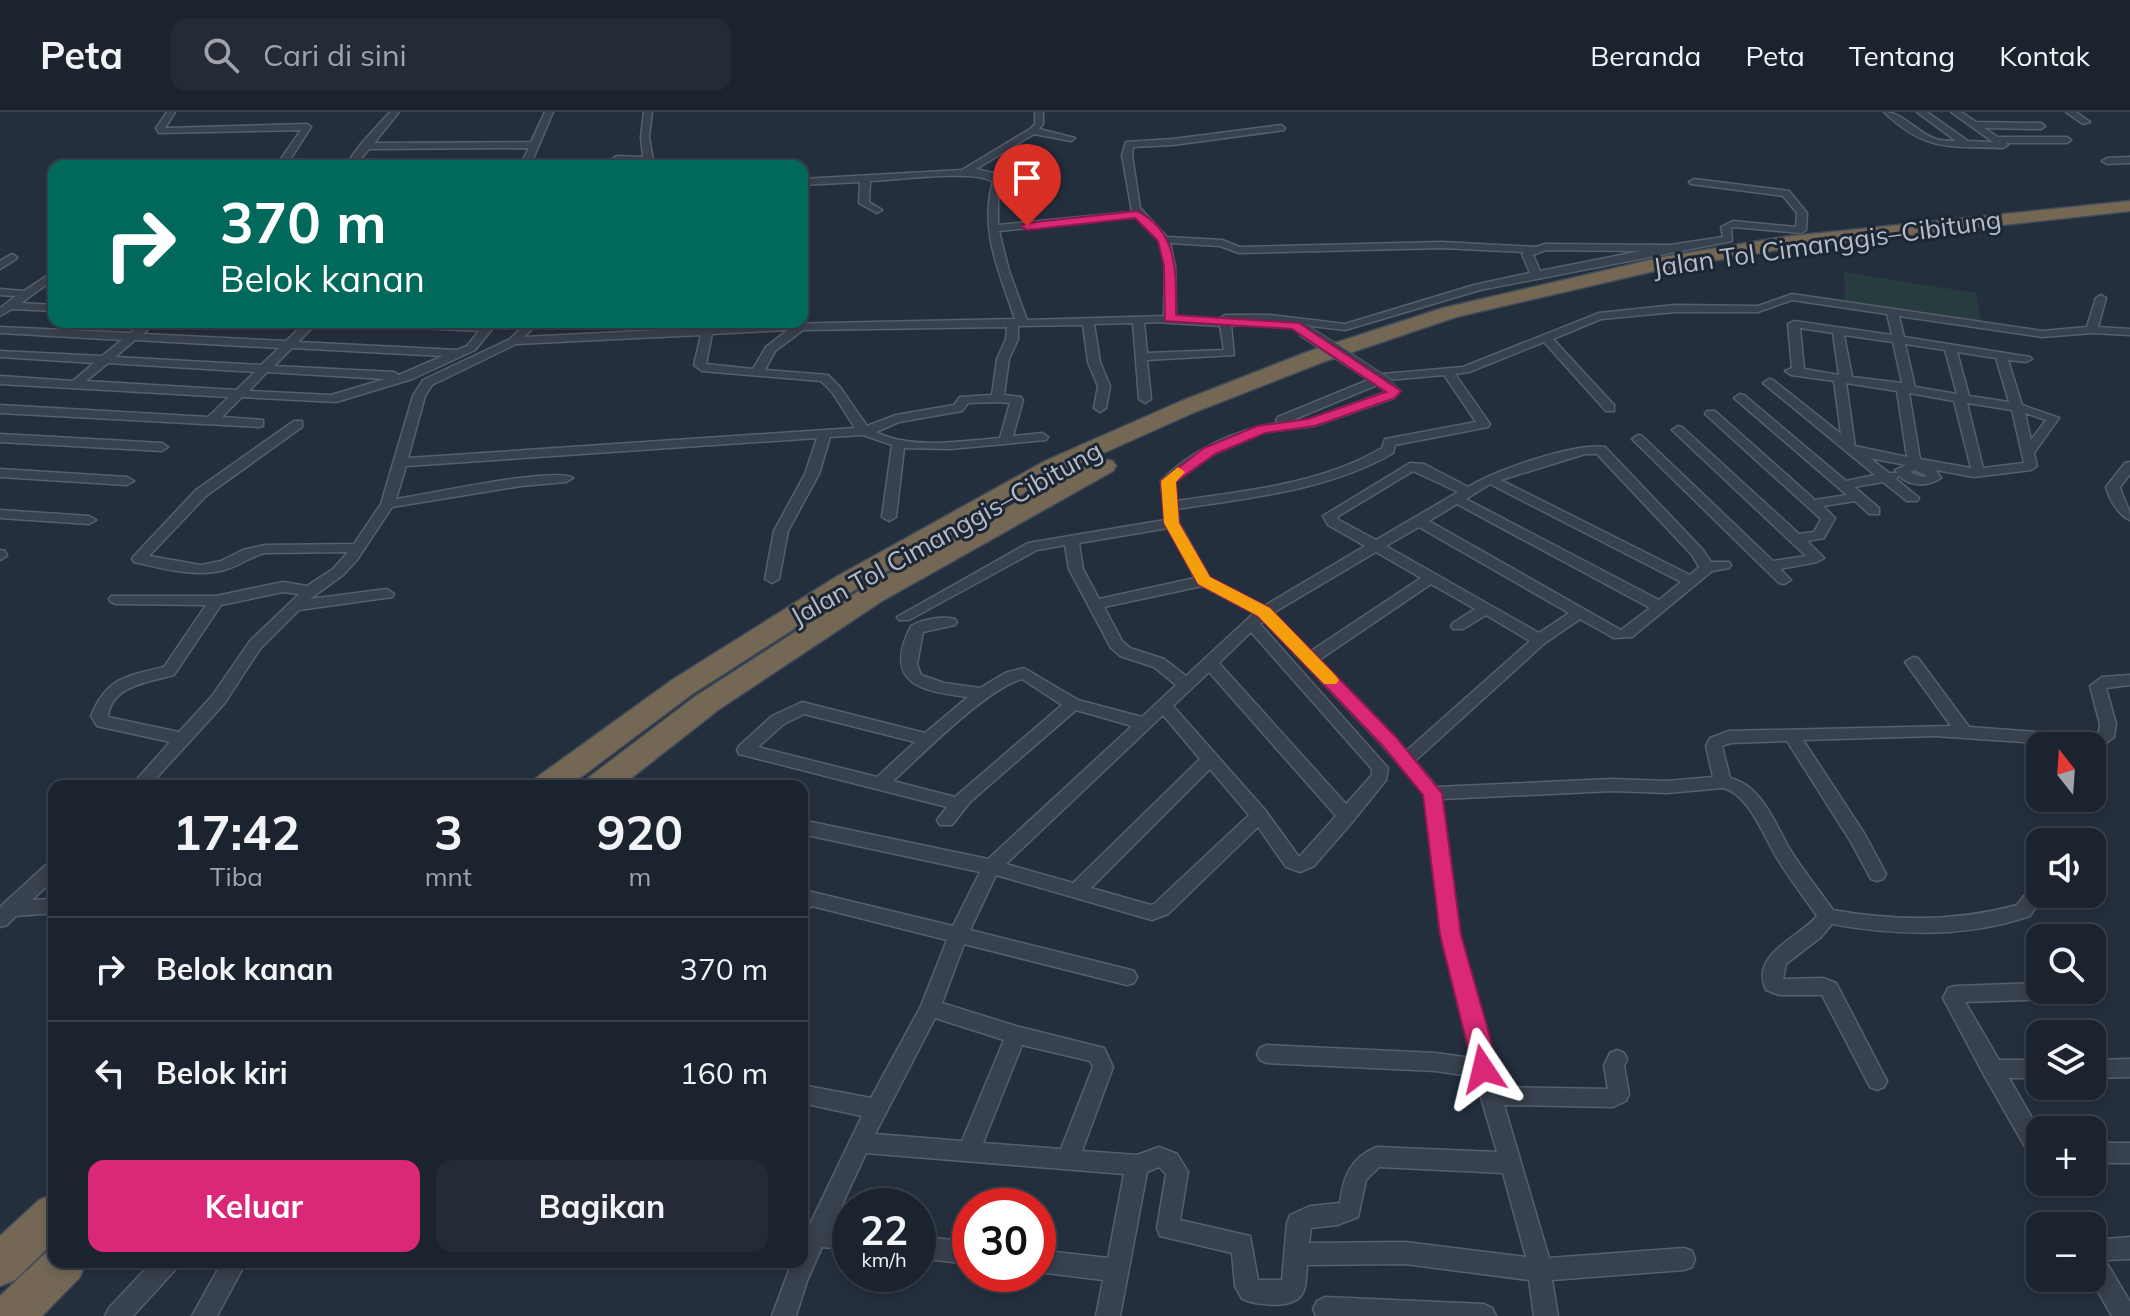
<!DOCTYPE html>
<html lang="id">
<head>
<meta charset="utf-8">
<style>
	:root { --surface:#1b232e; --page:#242b36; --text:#f1f3f6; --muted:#a0a4aa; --line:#39404a; --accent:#db2777 }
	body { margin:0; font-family:Mulish,sans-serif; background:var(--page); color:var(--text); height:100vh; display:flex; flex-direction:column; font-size:30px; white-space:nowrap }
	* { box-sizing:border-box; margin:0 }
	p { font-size:26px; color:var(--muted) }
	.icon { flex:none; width:44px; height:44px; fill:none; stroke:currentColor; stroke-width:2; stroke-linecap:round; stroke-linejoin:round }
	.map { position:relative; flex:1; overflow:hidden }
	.side { position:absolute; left:48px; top:668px; width:760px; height:488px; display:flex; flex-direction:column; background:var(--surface); border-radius:16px; box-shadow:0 4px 12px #0003,0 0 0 2px var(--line) }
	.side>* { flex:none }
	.banner { position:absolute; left:48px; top:48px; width:760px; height:168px; border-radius:16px; box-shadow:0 4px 12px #0003,0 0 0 2px var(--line); background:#00695c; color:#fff; overflow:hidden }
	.needle { width:52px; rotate:343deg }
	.controls { position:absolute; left:2026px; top:620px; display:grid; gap:16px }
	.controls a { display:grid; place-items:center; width:80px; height:80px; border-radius:16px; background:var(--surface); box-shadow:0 4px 12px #0003,0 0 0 2px var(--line); font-size:40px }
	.speed { position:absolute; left:832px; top:1076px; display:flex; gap:16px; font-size:40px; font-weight:700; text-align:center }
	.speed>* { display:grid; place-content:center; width:104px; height:104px; border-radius:50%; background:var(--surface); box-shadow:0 4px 12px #0003,0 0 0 2px var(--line); line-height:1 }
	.speed small { font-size:20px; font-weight:400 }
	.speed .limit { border:12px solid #d22; background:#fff; color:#111 }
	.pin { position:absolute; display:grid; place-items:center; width:68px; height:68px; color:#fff; margin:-82px -34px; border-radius:50% 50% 50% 0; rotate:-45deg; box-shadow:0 0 8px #0007 }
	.pin .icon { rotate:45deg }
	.me { position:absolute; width:88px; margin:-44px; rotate:350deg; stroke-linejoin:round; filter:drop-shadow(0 0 6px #0008) }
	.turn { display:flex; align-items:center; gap:28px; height:168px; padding:0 40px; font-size:36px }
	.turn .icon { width:104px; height:104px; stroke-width:2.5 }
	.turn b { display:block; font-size:56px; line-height:68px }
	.eta { display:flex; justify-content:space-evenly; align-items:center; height:136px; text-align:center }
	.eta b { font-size:48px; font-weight:700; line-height:56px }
	.cta { display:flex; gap:16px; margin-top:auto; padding:16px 40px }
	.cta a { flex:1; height:92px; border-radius:16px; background:var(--accent); color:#fff; font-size:32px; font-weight:700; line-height:92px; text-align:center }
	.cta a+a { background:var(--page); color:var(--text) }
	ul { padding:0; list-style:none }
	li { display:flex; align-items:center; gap:24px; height:104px; padding:0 40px; border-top:2px solid var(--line) }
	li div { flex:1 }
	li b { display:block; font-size:30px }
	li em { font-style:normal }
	header { display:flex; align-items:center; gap:48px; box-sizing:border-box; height:112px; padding:0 40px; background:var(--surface); border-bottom:2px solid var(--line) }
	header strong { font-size:38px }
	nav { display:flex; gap:44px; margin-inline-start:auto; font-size:28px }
	.search { width:560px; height:72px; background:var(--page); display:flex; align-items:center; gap:20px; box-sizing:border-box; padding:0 28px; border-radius:16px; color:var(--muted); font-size:30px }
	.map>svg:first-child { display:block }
	.green { fill:#263c3f }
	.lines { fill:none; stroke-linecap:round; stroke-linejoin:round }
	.street-casing { stroke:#565f6c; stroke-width:3 }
	.highway-casing { stroke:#434c59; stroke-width:3 }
	.street { fill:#38414e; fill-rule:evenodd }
	.highway { fill:#746855; fill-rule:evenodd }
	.street-bridge-casing { stroke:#565f6c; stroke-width:15; stroke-linecap:butt }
	.street-bridge { stroke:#38414e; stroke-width:13 }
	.route { fill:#db2777; stroke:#8e194d; stroke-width:2 }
	.slow { fill:#f59e0b }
	.labels { text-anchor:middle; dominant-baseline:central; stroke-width:6; stroke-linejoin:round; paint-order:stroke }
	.far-street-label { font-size:26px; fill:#b4bcc9; stroke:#1d2633 }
</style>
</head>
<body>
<header>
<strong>Peta</strong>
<div class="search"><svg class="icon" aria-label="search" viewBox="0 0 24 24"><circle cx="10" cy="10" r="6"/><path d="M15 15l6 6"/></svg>Cari di sini</div>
<nav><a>Beranda</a><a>Peta</a><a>Tentang</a><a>Kontak</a></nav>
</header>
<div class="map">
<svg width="2130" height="1204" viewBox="0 0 2130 1204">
	<rect width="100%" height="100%" fill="#242f3e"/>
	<path class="green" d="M1844 160 1976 181 1982 211 1845 189Z"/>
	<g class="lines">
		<defs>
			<path id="street" d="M167 0H175L165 16 307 12 311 15 286 54H276L301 18 159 21 156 16Z
				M390 0H399L374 31 531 30 545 0H553L530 54H520L529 36 369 37 355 54H345L361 32Z
				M644 0H652L649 25 654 54H644V51L614 49 612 47 617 44 643 45 641 25Z
				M1035 0H1043V12L1039 17 1075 26 1071 29 1034 22 976 57 993 61 1003 69 998 86V113L1132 100 1122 43 1126 30 1173 27 1281 13 1285 16 1284 18 1173 33 1133 35 1132 43 1140 96 1167 125 1222 128 1240 135 1442 130 1536 135 1545 132 1670 133 1723 125 1721 115 1733 109 1796 115 1797 101 1783 84 1691 72 1689 70 1694 67 1789 79 1807 101 1806 118 1801 121 1734 115 1731 116 1732 129 1480 178 1345 218 1270 209H1238V213L1231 214 1234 243 1147 248 1151 287 1145 291 1139 287 1133 211 1094 212 1100 250 1110 274 1106 296 1100 300 1094 296 1098 274 1088 250 1083 213 1018 214V227L1009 247 1004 283 1021 285 1023 288 1013 324 1042 321 1048 325 1046 328 950 337 904 336 896 405 889 409 882 405 892 333 863 323 830 325 819 362 788 419 779 467 772 471 765 467 774 419 805 362 817 326 406 354 396 387C425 383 556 354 573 366L566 370 521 374 392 395 357 448 343 463 310 487 387 477 394 482 392 485 299 498 260 537 224 592 149 674H131L170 630 97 614 91 604C107 565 127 564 164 555L206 493 116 492 111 490 109 487 111 484H216L283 470 307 474 333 457 348 440 265 441C252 444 242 452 230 456 201 467 163 457 134 450L132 447 134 444 196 378 294 309H302V315L206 384 149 444 201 453 221 449 243 438 265 433 354 432 381 392 413 284 423 268 510 227 527 210H539L524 225 781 212 1015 207C1000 162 979 118 993 70 976 57 896 68 870 69L869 90 882 98 877 101 859 91 860 70 802 73V67L962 58 1030 17 1035 12ZM1137 105 1159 129 1165 154 1164 204 1027 208 1009 159 999 119ZM1170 131 1220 134 1239 141 1442 136 1524 140 1522 142 1530 161 1474 173 1345 212 1270 203H1225L1219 207 1176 205 1175 154ZM1546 138 1641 139 1540 159 1533 143ZM1154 210 1220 214 1224 238 1147 241 1144 211ZM1007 215 1006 227 997 247 992 283 960 285 954 293 896 303 867 314 840 275 828 263 765 258 775 239 803 218ZM788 218 766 235 753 257 706 252 712 222ZM701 223 694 253 702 259 821 269 832 280 855 316 408 346 425 284 432 273 516 232ZM998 290 1010 291 1000 326C962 329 912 338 876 320L899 310 962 299 968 291ZM283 480 299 482 250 529 212 584 179 620 108 605C111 573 149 570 174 563L221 493Z
				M1884 0C1903 0 1917 21 1936 27 1942 29 1949 29 1956 29L1917 0H1927L1968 29 1993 30 1951 0H1961L1976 10 2041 11 2045 14 2041 17 1984 16 1998 25H2067L2071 28 2067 31H2006L2008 33 2003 36C1949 34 1926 40 1884 0Z
				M2066 0H2076L2090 10 2083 12Z
				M2130 45V51L2107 52 2102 49 2107 46Z
				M12 142 17 145 16 147 0 157V149Z
				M54 159V167L21 191 54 193V199L12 197 0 204V196L16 184 0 183V177L24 179Z
				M1792 182 2042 219 2087 215 2096 186 2101 183 2106 186 2098 215 2130 217V223L2092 221 2042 225 1899 204 1904 225 2030 245 2032 247 2026 250 2008 248 2022 293 2059 306 2034 341 2037 354 2031 358 1974 365 1936 358 1941 366C1926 376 1905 375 1895 358L1906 353 1870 346 1889 361H1897L1899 364 1896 367 1919 386 1917 389H1907L1883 370 1854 375 1879 396V402H1869L1855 389 1823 394 1835 406 1824 426 1807 429 1824 446 1817 450 1780 457 1791 468 1784 472 1779 471 1632 327 1638 323 1642 324 1773 449 1806 444 1672 318 1678 314 1682 315 1799 422 1814 420 1821 407 1705 302 1707 299H1715L1815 388 1847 383 1734 286 1740 282 1744 283 1846 369 1875 363 1763 271 1769 267 1773 268 1841 322 1834 269 1791 263 1785 259 1792 256 1788 212 1794 209 1892 223 1887 202 1792 188 1758 200H1675L1601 207 1553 227 1614 293V299H1606L1544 230 1469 260 1455 262 1490 312 1488 315 1395 333 1393 341C1330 378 1249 386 1177 397L1179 411 1210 466 1264 494 1365 434 1328 413 1323 404 1410 351 1424 352 1468 375C1494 359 1575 330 1605 335L1703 438 1711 450H1729L1731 453 1729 456 1712 459 1632 525 1614 526 1580 507 1545 531 1415 649 1437 675 1612 667 1667 669 1713 665 1706 634 1710 626 1729 619 1951 614 1905 550 1913 545 1918 546 1969 615 2076 623 2099 620 2100 612 2090 574 2102 565 2130 563V573L2106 576 2116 612 2114 625 2106 631 2082 634 1934 624 1803 628 1864 721 1886 762 1883 767 1877 769 1871 767 1851 730 1787 629 1731 631 1722 634 1730 666C1761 673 1775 711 1789 736 1802 757 1818 777 1833 798 1894 809 1956 810 2017 793L2029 778 2035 776 2044 783 2030 804C1965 826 1898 824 1832 812L1821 825 1786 852 1783 867 1823 866 1836 871 1887 969 1884 975 1877 978 1870 975 1822 883H1779L1766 878C1749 842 1800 825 1817 804 1804 785 1789 766 1777 746 1764 725 1749 682 1723 676L1667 681 1612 679 1442 687 1460 823 1499 975 1608 977 1604 954 1610 941 1617 938 1624 941 1627 947 1624 954 1629 982 1626 989 1613 995 1504 993 1549 1146 1684 1136 1692 1139 1695 1147 1692 1155 1684 1158 1552 1168 1558 1204H1534L1529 1168 1405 1152 1307 1153C1306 1163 1307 1178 1300 1185 1289 1197 1255 1193 1242 1187L1235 1174 1232 1141 1160 1124 1157 1116 1166 1062 1159 1055 1147 1060 1120 1204H1096L1103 1168 1038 1160V1138L1108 1146 1124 1062 866 1041 832 1114 850 1116V1138L822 1135 807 1169 796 1204H772L792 1150H802V1129L862 1004 802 991V973L871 986 921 894 947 828 812 794 802 801V781L808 779 953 814 980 760 802 722V708L988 747 1132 614 1076 598 970 690 952 713H940L937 708 947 695 739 642 737 638 739 634 772 604 802 590 925 621 968 585C921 579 882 572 911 514 924 507 941 504 955 507L957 510 955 513 923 520 917 552 921 563 944 571 980 576 1005 561 1024 556 1078 588 1142 605 1176 573 1154 555 1120 544 1111 536 1069 457 1065 433 1037 438 909 508H899L897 505 1028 431 1165 408 1161 369C1190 339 1238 316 1279 311L1276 308 1278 305 1383 262 1463 255 1599 201 1675 193 1758 194ZM1800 216 1833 221 1839 263 1804 257ZM1844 223 1893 230 1902 271 1852 265ZM1905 232 1945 238 1957 282 1915 275ZM1957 240 1996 246 2009 290 1969 284ZM1444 263 1476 310 1385 327 1382 336C1322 372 1244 379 1177 389L1175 370 1214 342 1265 320 1314 314 1394 286 1400 279 1389 270 1383 274 1386 280 1308 308 1288 310 1389 268ZM1846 271 1897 279 1907 345 1855 334ZM1909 281 1954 289 1971 356 1920 347ZM1967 291 2012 298 2024 351 1983 356ZM2025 301 2046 308 2031 328ZM1585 342H1597L1692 443 1699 455 1690 463 1501 368ZM1914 358 1926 363 1927 364 1922 365 1910 360ZM1413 359 1458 380 1376 428 1339 408 1337 405ZM1490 372 1681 470 1659 488 1466 387ZM1457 392 1650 496 1621 518 1429 409ZM1419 415 1569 501 1539 521 1386 434ZM1168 416 1195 466 1099 487 1083 457 1079 431ZM1376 440 1421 466 1311 539 1273 501ZM1431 472 1475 497 1453 511 1451 514 1453 517H1463L1486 503 1530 529 1406 639 1319 548ZM1202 474 1254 501 1186 564 1164 547 1130 536 1122 529 1104 495ZM1264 509 1383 634 1425 683 1442 823 1471 946 1436 941 1267 933 1260 936 1257 942 1260 948 1267 951 1436 959 1475 965 1497 1040 1377 1035C1351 1045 1343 1065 1340 1091L1310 1094 1290 1103 1287 1111 1282 1168H1258L1250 1124 1180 1108 1188 1060 1177 1042 1159 1035 1137 1043 1082 1039 1113 955 1104 936 1016 914 942 891 964 832 1127 873 1134 871 1137 865 1134 859 1127 857 970 818 996 763 1152 808 1168 802 1258 715 1286 755 1300 760 1314 754 1353 709 1386 668 1388 656 1260 512ZM1251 520 1372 657V663L1346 692 1219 551ZM1209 560 1336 704 1299 745 1265 698 1173 594ZM1022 567 1062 593 955 685 893 669C923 642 985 578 1022 567ZM804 602 915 630 877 665 758 635 784 612ZM1163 603 1200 647 1073 771 1006 752ZM1210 657 1249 703 1154 792 1151 793 1091 776ZM935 906 1004 928 962 1029 875 1022ZM1022 933 1090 949 1093 955 1061 1037 983 1031ZM1379 1055 1503 1061 1526 1145 1405 1130 1309 1131 1311 1116 1337 1113 1358 1105 1366 1068Z
				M143 210H156L143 222 286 229 306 210H318L298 230 457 238 467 234 479 219 361 213 355 210 484 212 486 210H498L475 238 412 267 336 290 242 285 222 305 263 308V314L259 315 0 301V293L208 305 229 285 0 272V264L73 269 94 251 0 245V239L102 244 122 228 0 221V215L130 221ZM135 228 279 236 261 253 115 245ZM292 236 443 244 399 263 394 260 274 254ZM108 251 255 260 236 278 86 269ZM267 260 385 267 331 283 249 279Z
				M0 322 162 331 168 335 162 339 0 330Z
				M2130 350V362L2120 375C2123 388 2130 394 2130 408 2119 404 2109 387 2106 375L2125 351Z
				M0 357 127 365 134 369 127 373 0 365Z
				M0 398 89 404 96 408 89 412 0 406Z
				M0 438 5 439 7 444 0 448Z
				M54 749V767L32 788 54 787V801L16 804 7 813 0 815V796L3 792 48 751Z
				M2040 871V878L2069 879 2066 885 2059 887 1965 890 1999 948H2040V966H2009L2040 1020V1050L2032 1047 1984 963 1943 886 1948 876 1955 874Z
				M2130 947V965L2092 966V948Z
				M2092 1031H2130V1051H2092Z
				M918 1124 970 1130V1152L918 1146Z
				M2130 1125V1147L2105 1148 2130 1190V1204H2112L2090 1166H2092V1128Z
				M152 1150H178L175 1158 133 1204H105L109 1196Z
				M222 1150H246L217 1204H192Z
				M1325 1185 1484 1192 1492 1196 1496 1204H1316L1313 1197 1317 1189Z"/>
			<path id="highway" d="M2130 89V99L1783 137 1663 157 1456 205 1323 250 1195 300 1063 359 856 477 692 582 569 674H531L536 666 672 568 836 465 1045 349 1179 290 1307 240 1443 196 1663 145 1783 125Z
				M1104 347 1113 349 1116 354 1113 359 882 489 718 598 621 674H583L588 666 696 584 862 477 1067 362Z
				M54 1082V1130L15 1168 0 1174V1124L39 1088Z
				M54 1133V1150H86L80 1165 42 1204H0V1184Z"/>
		</defs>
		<use href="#street" class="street-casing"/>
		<use href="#highway" class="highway-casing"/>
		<use href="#street" class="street"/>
		<use href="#highway" class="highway"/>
		<defs>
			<path id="street-bridge" d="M1303 218 1389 274"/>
		</defs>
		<use href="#street-bridge" class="street-bridge-casing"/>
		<use href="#street-bridge" class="street-bridge"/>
	</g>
	<path class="route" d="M1137 99C1179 119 1176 163 1176 203L1299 211 1401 279 1395 286 1315 314 1265 321 1215 342 1176 370 1179 411 1210 465 1270 496 1396 625 1442 681 1461 823 1490 925 1495 957 1491 964 1483 967 1475 964 1440 823 1423 683 1383 634 1258 504 1198 472 1164 411 1161 369 1204 336 1257 314 1308 307 1386 280 1292 217 1165 209 1164 154 1158 129 1135 106 1027 118 1021 114 1027 111Z"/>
	<path class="slow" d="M1178 355 1185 360 1176 370 1179 411 1210 465 1270 496 1336 564 1339 568 1336 572H1324L1258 504 1198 472 1164 411 1161 369Z"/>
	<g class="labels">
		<g class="far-street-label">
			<text transform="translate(1827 131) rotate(-8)">Jalan Tol Cimanggis–Cibitung</text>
			<text transform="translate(946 421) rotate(-29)">Jalan Tol Cimanggis–Cibitung</text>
		</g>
	</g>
</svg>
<div class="controls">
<a><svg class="needle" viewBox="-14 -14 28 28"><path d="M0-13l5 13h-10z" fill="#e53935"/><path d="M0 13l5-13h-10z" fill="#a0a4aa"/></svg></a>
<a><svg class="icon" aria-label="sound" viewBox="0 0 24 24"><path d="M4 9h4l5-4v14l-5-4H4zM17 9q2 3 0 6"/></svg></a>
<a><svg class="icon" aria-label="search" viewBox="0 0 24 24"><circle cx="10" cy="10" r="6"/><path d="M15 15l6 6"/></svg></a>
<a><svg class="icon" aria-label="layers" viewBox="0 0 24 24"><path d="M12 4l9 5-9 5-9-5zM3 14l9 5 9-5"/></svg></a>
<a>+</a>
<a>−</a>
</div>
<div class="speed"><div>22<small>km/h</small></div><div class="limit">30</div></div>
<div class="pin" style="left:1027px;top:114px;background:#d93025"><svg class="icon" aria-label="arrive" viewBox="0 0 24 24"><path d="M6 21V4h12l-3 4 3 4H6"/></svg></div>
<svg class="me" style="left:1483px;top:957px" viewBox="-20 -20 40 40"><path d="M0-17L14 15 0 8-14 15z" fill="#db2777" stroke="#fff" stroke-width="4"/></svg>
<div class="banner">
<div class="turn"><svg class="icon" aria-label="right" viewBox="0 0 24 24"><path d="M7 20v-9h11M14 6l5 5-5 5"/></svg><div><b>370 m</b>Belok kanan</div></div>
</div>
<section class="side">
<div class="eta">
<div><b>17:42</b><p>Tiba</p></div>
<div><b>3</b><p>mnt</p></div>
<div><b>920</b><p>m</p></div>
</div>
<ul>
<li><svg class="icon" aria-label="right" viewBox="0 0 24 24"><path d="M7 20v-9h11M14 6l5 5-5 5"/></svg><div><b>Belok kanan</b></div><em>370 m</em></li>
<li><svg class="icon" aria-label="left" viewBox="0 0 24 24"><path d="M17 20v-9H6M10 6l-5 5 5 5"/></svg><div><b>Belok kiri</b></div><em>160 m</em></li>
</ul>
<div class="cta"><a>Keluar</a><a>Bagikan</a></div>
</section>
</div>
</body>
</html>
